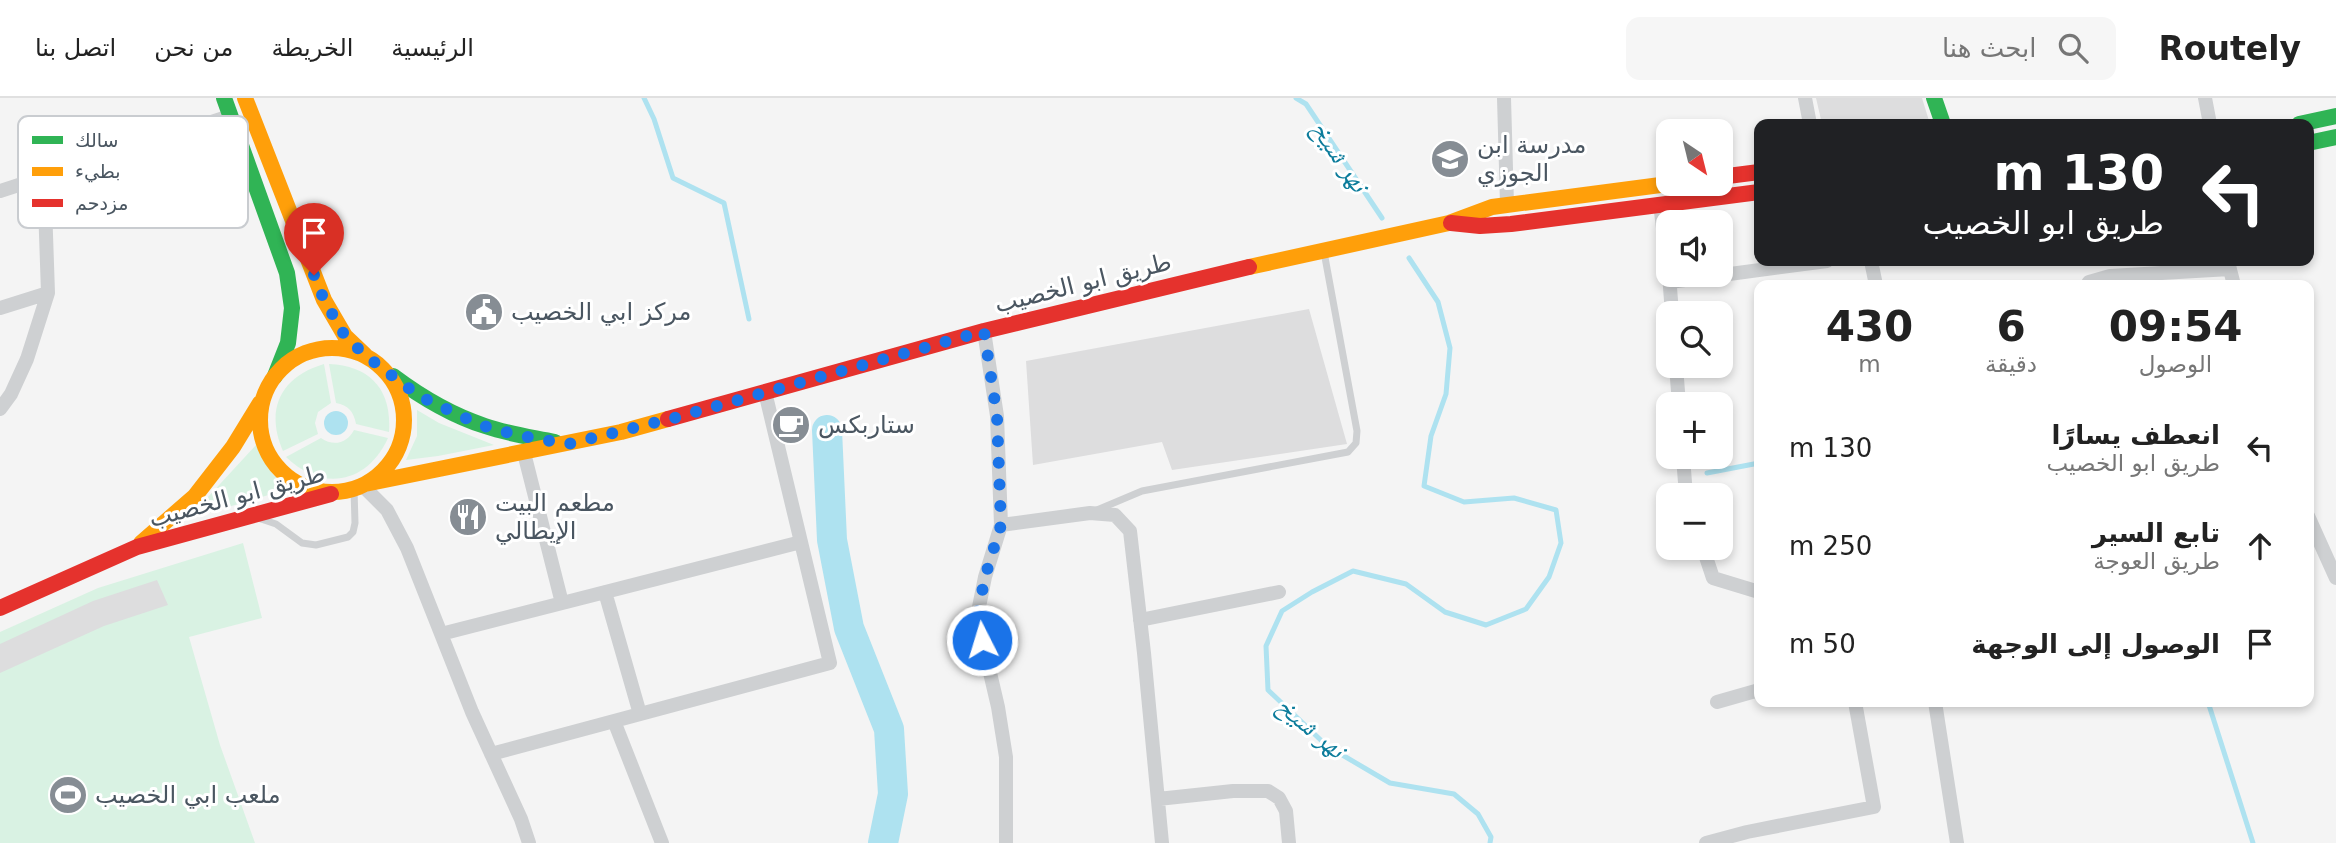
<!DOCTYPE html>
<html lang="ar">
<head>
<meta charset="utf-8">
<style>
	:root { --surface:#fff; --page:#f6f6f6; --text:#222; --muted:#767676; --line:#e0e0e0 }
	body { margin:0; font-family:"DejaVu Sans","Noto Naskh Arabic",sans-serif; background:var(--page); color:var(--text); direction:rtl; height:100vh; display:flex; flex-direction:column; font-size:26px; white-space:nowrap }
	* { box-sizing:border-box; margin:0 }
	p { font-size:23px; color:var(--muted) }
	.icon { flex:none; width:38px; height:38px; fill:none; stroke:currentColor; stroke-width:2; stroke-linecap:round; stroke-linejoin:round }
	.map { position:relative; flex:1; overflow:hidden; direction:ltr }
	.sheet { position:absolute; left:1754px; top:182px; width:560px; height:427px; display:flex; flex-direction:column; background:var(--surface); border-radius:14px; box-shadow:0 4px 10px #0003; direction:rtl }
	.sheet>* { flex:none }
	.hud { position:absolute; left:1754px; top:21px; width:560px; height:147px; border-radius:14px; box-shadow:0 4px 10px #0003; direction:rtl; background:#202124; color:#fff; overflow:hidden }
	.needle { width:46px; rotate:145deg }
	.tools { position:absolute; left:1656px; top:21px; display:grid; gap:14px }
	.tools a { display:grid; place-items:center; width:77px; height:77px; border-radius:14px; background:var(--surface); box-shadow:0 4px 10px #0003; font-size:35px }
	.pin { position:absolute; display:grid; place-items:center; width:60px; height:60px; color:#fff; margin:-72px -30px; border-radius:50% 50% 50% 0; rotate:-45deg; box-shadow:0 0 7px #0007 }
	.pin .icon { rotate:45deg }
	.me { position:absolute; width:77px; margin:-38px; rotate:355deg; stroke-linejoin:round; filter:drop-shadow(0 0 5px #0008) }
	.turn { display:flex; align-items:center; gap:24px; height:147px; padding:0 35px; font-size:32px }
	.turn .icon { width:91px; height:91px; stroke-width:2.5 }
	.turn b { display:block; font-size:49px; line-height:60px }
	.eta { display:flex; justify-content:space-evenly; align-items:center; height:119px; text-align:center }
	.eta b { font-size:42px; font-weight:700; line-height:49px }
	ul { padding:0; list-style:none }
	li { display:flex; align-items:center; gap:21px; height:98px; padding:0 35px }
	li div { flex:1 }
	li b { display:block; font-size:26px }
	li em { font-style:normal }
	header { display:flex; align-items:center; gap:42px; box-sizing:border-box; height:98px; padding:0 35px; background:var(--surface); border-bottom:2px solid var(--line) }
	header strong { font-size:33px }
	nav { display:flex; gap:38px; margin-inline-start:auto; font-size:24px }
	.search { width:490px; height:63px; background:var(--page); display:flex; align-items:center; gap:18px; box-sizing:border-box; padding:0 24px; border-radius:14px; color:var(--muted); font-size:26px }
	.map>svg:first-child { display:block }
	.green { fill:#d9f2e3 }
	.water { fill:#aee2f0 }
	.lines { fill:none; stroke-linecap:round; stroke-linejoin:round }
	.stream { stroke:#aee2f0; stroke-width:5 }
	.river { stroke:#aee2f0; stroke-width:30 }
	.building { fill:#ddddde }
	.lane { stroke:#ced0d2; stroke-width:7 }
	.street { stroke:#ced0d2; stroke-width:14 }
	.fast { stroke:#30b455; stroke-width:16 }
	.slow { stroke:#ff9f0a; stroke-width:16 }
	.jam { stroke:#e5322d; stroke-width:16 }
	.route { stroke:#1a73e8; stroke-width:12; stroke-dasharray:0 21.6 }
	.labels { text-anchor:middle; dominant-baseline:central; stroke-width:6; stroke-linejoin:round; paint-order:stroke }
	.poi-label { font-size:24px; fill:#4a5661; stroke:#fff; text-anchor:start }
	.street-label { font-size:24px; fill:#4a5661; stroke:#fff }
	.water-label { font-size:26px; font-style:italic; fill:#0c7c9b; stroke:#fff }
	.key { fill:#fff; stroke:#c9ccd0; stroke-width:2 }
	.key-label { font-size:19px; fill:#4a5661 }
</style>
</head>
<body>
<header>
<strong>Routely</strong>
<div class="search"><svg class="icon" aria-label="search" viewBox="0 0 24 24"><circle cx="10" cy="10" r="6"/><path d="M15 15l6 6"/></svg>ابحث هنا</div>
<nav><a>الرئيسية</a><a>الخريطة</a><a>من نحن</a><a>اتصل بنا</a></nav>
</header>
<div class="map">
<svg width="2336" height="745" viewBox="0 0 2336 745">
	<rect width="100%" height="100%" fill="#f4f4f4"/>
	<path class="green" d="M324 266 331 305 318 314 315 325 318 336 283 353C265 312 280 279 324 266Z
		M329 266C371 268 392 292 389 334L356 326C354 314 348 307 336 305Z
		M417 312 439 325 494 347 438 358 406 362 417 338Z
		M354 332 388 340C367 386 322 394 286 359L321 340C334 349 347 345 354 332Z
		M256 347C264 366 272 378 289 391L201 417 193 418 196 412Z
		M243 445 262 520 189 539 220 647 255 745H0V534L98 490Z"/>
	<path class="water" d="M324 325a12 12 0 1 1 24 0a12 12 0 1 1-24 0Z"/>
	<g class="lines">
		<path class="stream" d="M644 0 654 21 673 80 724 105 749 221
			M1296 0 1306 6 1382 120
			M1409 160 1438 204 1450 250 1446 296 1431 338 1424 388 1464 404 1514 400 1556 412 1561 445 1549 479 1526 511 1486 527 1445 514 1406 486 1353 473 1312 494 1282 513 1266 548 1268 592 1327 648 1390 685 1454 696 1478 716 1491 739 1490 745
			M1707 375 1759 365
			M2208 604 2253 745"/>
		<path class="river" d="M827 332 832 442 849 530 889 631 893 696 883 745"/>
	</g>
	<path class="building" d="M1816 0H1922L1930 26H1822Z
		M1309 211 1347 346 1172 372 1162 344 1033 367 1026 263Z
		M157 482 168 507 104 528 0 575V546L93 503Z"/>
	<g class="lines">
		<path class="lane" d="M1097 412 1142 393 1348 354 1356 345 1357 333 1324 154
			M261 421 276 426 302 445 316 447 348 439 353 434 355 425 354 391"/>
		<path class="street" d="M1504 0 1507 106
			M1805 0 1810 26
			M2205 0 2210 26
			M0 93 230 18
			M1660 106 1668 169
			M1871 163 1876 187
			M2228 164 2234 187
			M1669 177 1672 215
			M1670 184 1827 163
			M2087 187 2089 184 2110 178 2230 171
			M0 210 48 195
			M984 233 997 318 1001 427 985 479 977 519 998 609 1006 659V745
			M1676 268 1679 306
			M0 311 11 296 27 261 48 195 44 78
			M524 355 562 505
			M1683 359 1686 397
			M362 387 387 412 407 450 472 614 521 721 529 745
			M2308 418 2336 480
			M1001 427 1090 415 1115 417 1130 433 1144 555 1162 745
			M1703 450 1713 480 1759 494
			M605 494 640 616
			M1140 522 1279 494
			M441 536 801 444
			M1717 604 1759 592
			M1935 604 1957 745
			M614 623 662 745
			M491 656 830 565 765 294
			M1158 701 1233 693H1268L1279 700 1286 713 1289 745
			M1706 745 1747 734 1874 709 1855 604"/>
		<path class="fast" d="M224 0 287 175 292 210 288 245 275 278
			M1934 0 1943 26
			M2299 26 2336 18
			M2308 45 2336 39
			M393 278C421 299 451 317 485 328 508 336 531 339 555 344"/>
		<path class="slow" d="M245 0 324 202 345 238 365 257
			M1249 169 1449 125 1492 109 1668 86
			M260 322a72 72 0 1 1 144 0a72 72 0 1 1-144 0Z
			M365 386 621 334 668 321
			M141 445 195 398 233 349 260 305"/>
		<path class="jam" d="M1720 79 1759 74
			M1451 125 1480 128 1511 126 1759 94
			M668 321 984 233 1249 169
			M0 510 137 449 331 396"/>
	</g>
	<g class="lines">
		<path class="route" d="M314 177 324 202 345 238 365 257 419 298 480 327 517 337 568 346 674 320 984 233 997 318 1001 427 985 479 977 519 982 542"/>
	</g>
	<defs>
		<symbol id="school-disc" viewBox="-11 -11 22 22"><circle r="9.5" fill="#868d94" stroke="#fff"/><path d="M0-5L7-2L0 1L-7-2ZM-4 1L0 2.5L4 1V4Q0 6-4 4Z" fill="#fff"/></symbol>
		<symbol id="civic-disc" viewBox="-11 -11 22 22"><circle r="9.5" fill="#868d94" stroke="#fff"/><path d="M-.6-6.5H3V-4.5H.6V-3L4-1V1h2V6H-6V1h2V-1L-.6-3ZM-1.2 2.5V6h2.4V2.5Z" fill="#fff"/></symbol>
		<symbol id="cafe-disc" viewBox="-11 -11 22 22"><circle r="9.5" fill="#868d94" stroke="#fff"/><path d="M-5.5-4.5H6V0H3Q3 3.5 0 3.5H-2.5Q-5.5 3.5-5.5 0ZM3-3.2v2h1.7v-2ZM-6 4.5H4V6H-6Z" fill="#fff"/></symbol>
		<symbol id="restaurant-disc" viewBox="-11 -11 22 22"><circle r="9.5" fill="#868d94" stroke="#fff"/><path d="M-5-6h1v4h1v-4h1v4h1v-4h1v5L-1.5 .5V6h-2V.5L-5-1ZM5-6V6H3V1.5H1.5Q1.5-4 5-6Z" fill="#fff"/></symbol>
		<symbol id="stadium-disc" viewBox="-11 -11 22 22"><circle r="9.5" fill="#868d94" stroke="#fff"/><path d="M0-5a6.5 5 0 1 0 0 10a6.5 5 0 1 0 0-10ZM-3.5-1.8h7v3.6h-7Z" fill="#fff"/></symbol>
	</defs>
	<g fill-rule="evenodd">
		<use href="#school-disc" x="1428" y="39" width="44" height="44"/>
		<use href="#civic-disc" x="462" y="192" width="44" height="44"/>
		<use href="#cafe-disc" x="769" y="305" width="44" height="44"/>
		<use href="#restaurant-disc" x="446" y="397" width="44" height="44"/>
		<use href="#stadium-disc" x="46" y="675" width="44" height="44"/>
	</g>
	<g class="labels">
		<g class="poi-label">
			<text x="1477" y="47">مدرسة ابن<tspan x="1477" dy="28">الجوزي</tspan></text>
			<text x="511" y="214">مركز ابي الخصيب</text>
			<text x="818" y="327">ستاربكس</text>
			<text x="495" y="405">مطعم البيت<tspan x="495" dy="28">الإيطالي</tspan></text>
			<text x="95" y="697">ملعب ابي الخصيب</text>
		</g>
		<g class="street-label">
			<text transform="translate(1083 185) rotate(-14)">طريق ابو الخصيب</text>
			<text transform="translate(237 398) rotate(-15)">طريق ابو الخصيب</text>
		</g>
		<g class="water-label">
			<text transform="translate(1340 58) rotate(56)">نهر شيخ</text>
			<text transform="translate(1311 629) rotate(40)">نهر شيخ</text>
		</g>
	</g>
	<rect x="18" y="18" width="230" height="112" rx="10" class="key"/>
	<rect x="32" y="38" width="31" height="8" fill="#30b455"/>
	<rect x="32" y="69" width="31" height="9" fill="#ff9f0a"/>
	<rect x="32" y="101" width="31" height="8" fill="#e5322d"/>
	<g class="key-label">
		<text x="75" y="49">سالك</text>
		<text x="75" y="80">بطيء</text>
		<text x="75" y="112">مزدحم</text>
	</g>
</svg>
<div class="tools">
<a><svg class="needle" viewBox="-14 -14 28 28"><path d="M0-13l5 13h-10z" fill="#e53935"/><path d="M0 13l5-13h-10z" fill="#767676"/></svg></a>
<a><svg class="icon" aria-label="sound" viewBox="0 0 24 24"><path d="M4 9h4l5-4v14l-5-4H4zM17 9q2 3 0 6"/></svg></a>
<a><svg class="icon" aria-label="search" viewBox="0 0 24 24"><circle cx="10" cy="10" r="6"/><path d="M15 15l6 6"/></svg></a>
<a>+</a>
<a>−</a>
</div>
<div class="pin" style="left:314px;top:177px;background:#d93025"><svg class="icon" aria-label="arrive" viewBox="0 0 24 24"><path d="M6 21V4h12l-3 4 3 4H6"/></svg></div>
<svg class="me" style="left:982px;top:542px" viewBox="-20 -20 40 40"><circle r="17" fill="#1a73e8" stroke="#fff" stroke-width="3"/><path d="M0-11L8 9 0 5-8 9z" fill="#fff"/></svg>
<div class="hud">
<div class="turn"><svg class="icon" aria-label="left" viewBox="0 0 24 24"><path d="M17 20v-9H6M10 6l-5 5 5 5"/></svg><div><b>130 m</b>طريق ابو الخصيب</div></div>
</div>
<section class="sheet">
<div class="eta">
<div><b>09:54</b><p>الوصول</p></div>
<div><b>6</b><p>دقيقة</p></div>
<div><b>430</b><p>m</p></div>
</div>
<ul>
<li><svg class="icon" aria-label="left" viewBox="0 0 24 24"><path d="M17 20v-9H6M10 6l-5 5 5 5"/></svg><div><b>انعطف يسارًا</b><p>طريق ابو الخصيب</p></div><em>130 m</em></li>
<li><svg class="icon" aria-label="ahead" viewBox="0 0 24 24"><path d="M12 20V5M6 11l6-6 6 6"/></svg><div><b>تابع السير</b><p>طريق العوجة</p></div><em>250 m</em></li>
<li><svg class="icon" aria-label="arrive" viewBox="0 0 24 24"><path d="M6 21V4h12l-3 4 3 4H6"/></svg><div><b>الوصول إلى الوجهة</b></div><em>50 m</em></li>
</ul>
</section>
</div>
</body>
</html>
